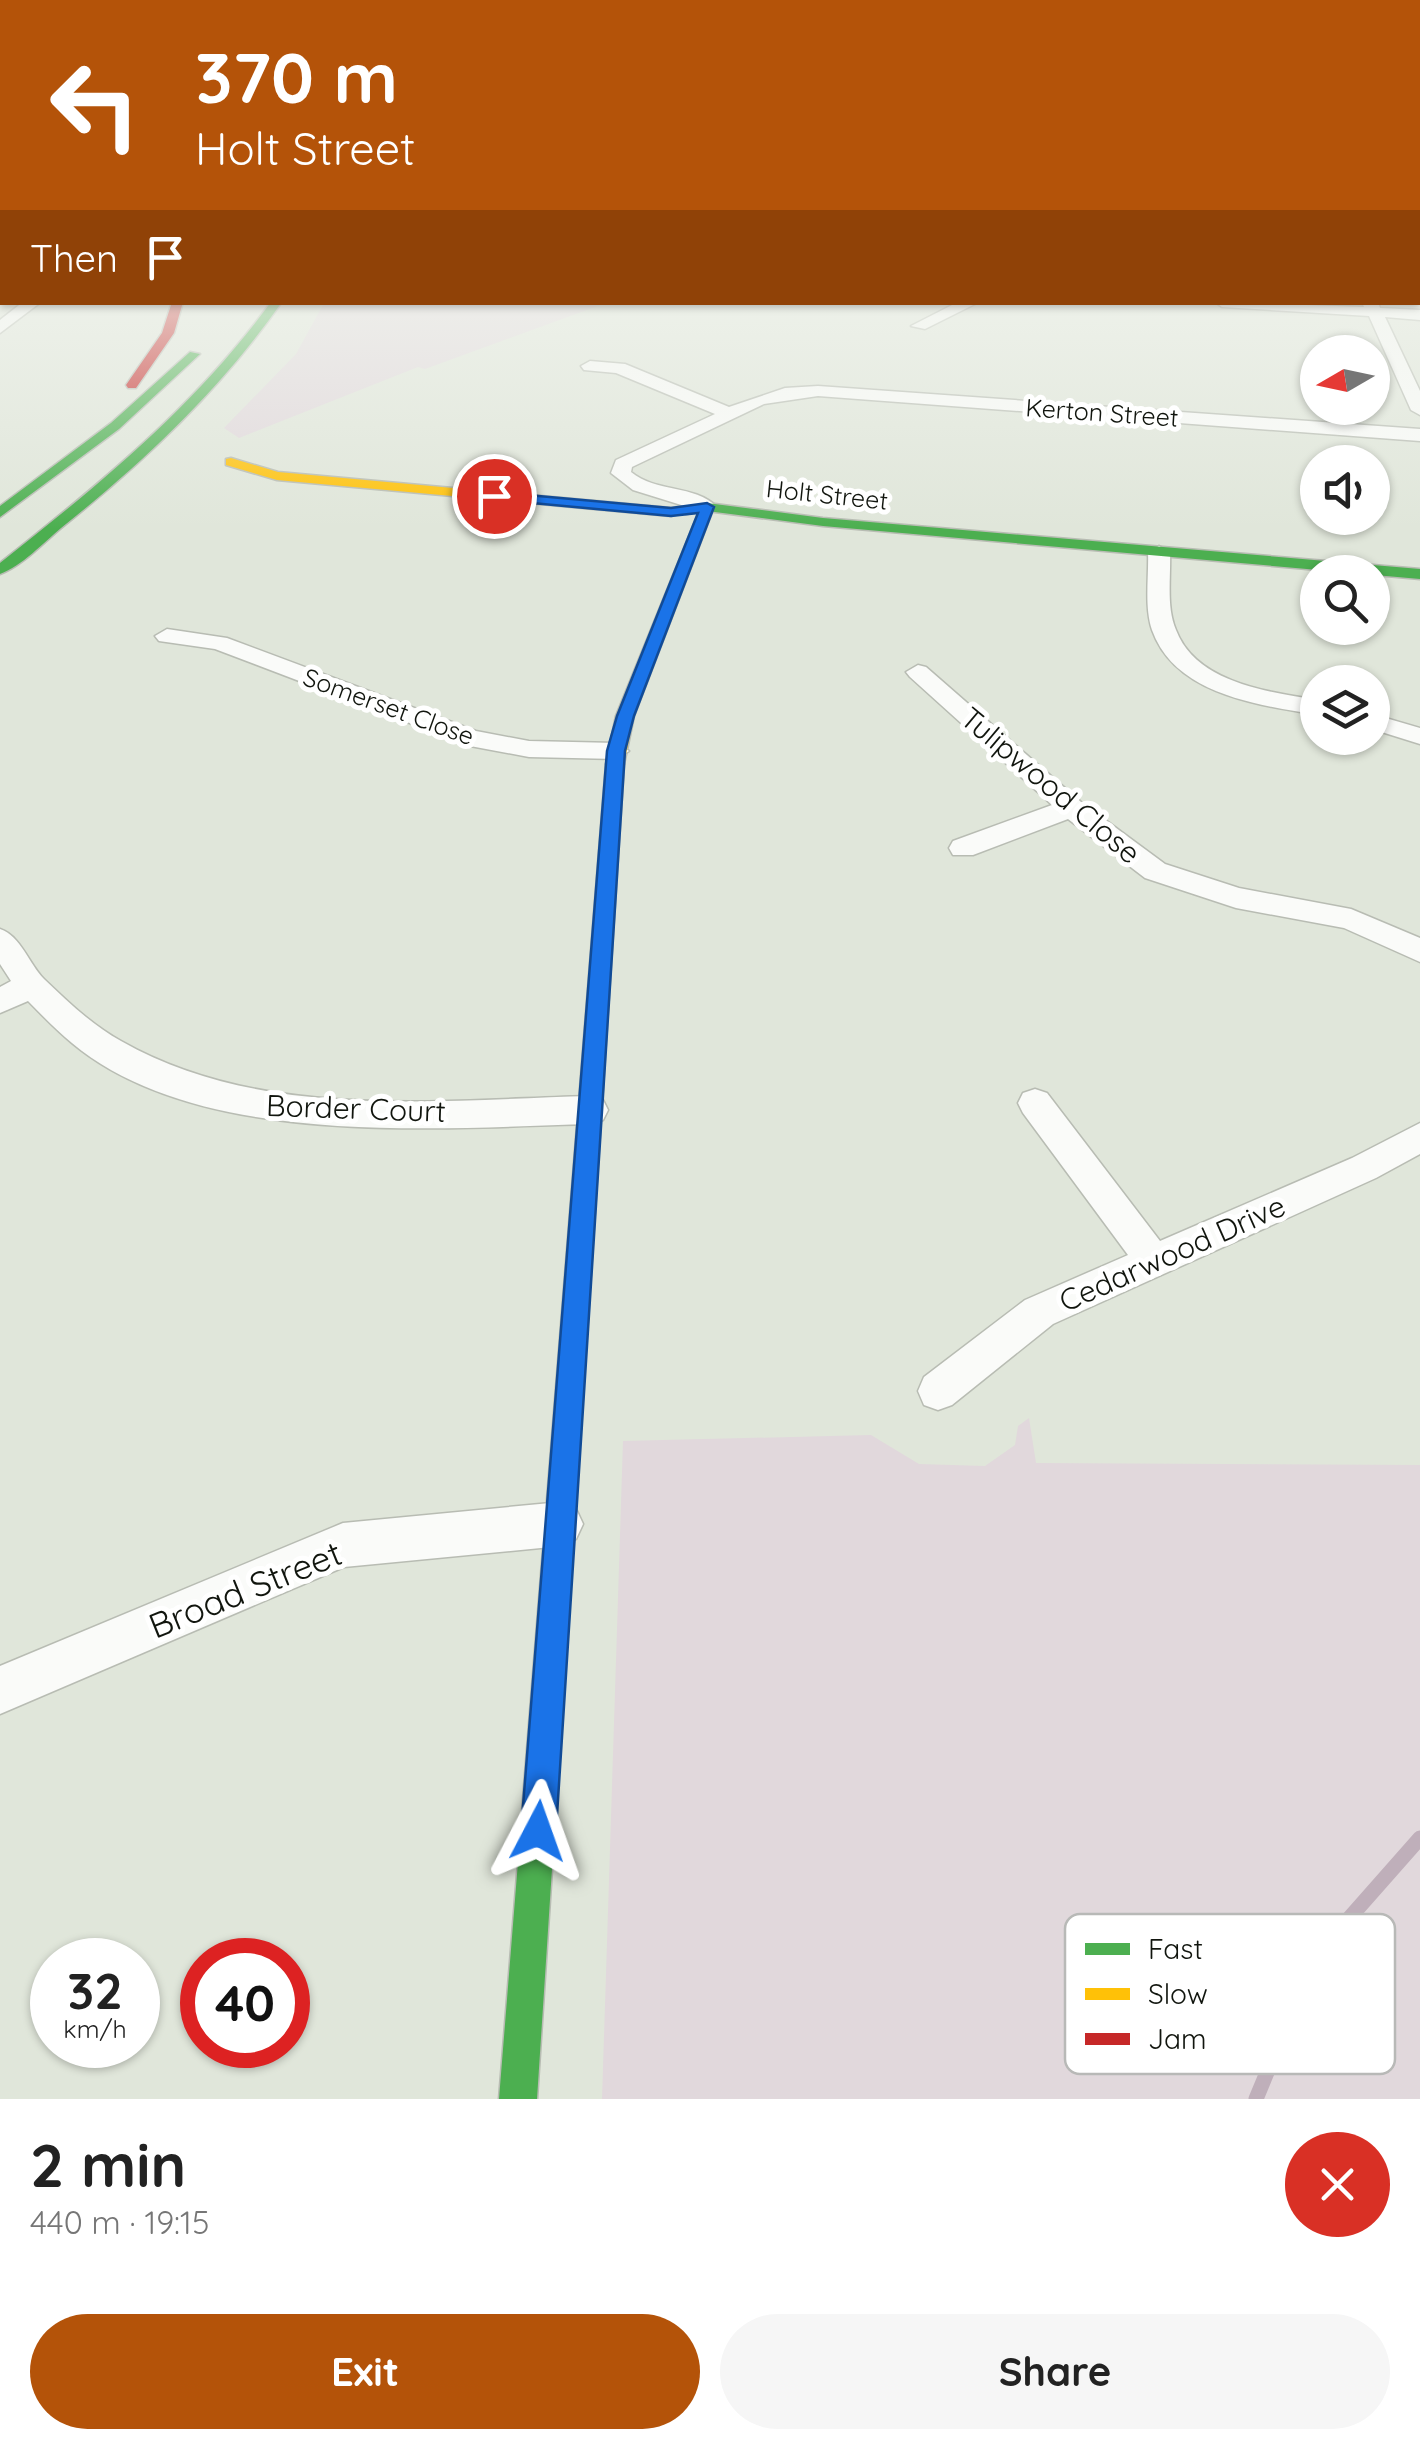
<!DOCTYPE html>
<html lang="en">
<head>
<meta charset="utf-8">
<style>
	:root { --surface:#fff; --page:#f6f6f6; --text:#222; --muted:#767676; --accent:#b45309 }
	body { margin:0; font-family:Quicksand,sans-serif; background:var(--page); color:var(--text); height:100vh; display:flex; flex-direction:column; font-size:38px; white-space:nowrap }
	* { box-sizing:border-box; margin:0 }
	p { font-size:32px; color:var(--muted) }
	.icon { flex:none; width:55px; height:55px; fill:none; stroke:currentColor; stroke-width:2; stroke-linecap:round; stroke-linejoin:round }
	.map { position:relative; height:2099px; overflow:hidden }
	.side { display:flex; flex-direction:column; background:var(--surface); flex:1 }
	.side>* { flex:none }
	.banner { position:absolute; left:0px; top:0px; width:1420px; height:305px; box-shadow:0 2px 8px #0004; background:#b45309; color:#fff; overflow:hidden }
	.needle { width:65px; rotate:261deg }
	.fabs { position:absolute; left:1300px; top:335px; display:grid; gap:20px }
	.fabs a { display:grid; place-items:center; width:90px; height:90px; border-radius:50%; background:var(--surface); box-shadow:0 2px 8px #0004; font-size:50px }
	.speed { position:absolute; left:30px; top:1938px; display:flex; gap:20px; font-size:50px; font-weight:700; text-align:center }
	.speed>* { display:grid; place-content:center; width:130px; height:130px; border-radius:50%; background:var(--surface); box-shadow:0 2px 8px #0004; line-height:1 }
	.speed small { font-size:25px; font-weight:400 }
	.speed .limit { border:15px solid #d22; background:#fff; color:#111 }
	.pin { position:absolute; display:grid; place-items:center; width:85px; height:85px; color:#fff; margin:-42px; border:5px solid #fff; border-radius:50%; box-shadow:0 2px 10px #0007 }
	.me { position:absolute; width:110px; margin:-55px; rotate:4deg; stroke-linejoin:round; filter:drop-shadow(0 0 8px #0008) }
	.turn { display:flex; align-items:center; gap:35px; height:210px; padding:0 30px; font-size:45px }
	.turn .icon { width:130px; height:130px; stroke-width:2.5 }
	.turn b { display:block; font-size:70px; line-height:85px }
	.then { display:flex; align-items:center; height:95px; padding:0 30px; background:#0003; gap:20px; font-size:38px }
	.round { display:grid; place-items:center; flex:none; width:105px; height:105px; border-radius:52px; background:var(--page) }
	.head { display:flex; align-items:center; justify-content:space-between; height:170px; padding:0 30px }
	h1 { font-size:60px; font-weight:700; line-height:75px }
	.primary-button { display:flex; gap:20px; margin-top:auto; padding:20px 30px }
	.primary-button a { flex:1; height:115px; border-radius:60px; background:var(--accent); color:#fff; font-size:40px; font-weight:700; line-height:115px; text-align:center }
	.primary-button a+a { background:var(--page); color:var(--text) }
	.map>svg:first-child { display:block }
	.green { fill:#e1d8dc }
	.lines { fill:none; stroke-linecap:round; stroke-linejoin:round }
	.stream { stroke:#bfafba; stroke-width:15 }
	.street-casing { stroke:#b8bcb3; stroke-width:3 }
	.fast-casing { stroke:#b8bcb3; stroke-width:3 }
	.slow-casing { stroke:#b8bcb3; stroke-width:3 }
	.jam-casing { stroke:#b8bcb3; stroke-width:3 }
	.street { fill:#fafbf9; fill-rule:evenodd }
	.fast { fill:#4caf50; fill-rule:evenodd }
	.slow { fill:#ffc107; fill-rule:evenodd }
	.jam { fill:#c62828; fill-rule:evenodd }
	.route { fill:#1a73e8; stroke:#114b97; stroke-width:2.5 }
	.labels { text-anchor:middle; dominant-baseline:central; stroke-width:10; stroke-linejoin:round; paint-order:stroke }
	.far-street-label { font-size:25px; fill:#11150e; stroke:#fff }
	.street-label { font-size:30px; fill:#11150e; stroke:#fff }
	.near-street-label { font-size:35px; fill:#11150e; stroke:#fff }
	.key { fill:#fff; stroke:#b8b9b7; stroke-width:2.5 }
	.key-label { font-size:28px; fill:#11150e }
</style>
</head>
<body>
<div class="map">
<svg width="1420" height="2099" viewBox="0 0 1420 2099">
	<rect width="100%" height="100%" fill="#e0e6da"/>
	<path class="green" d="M324 303V302L606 303 425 369 418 367 239 438 224 428 296 354Z
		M1029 1418 1036 1463 1420 1465V2099H602L623 1441 871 1435 919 1464 985 1466 1015 1445 1018 1426Z"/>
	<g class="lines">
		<path class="stream" d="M1256 2099 1315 1957 1420 1838"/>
		<defs>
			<path id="street" d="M23 302H41L0 333V320Z
				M958 302H979L925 329 911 326Z
				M1215 302 1364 307 1362 302H1378L1380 308 1420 310V320L1385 317 1420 391V415L1411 410 1369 316 1222 307Z
				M590 361 625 364 729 407 785 388 818 386 1420 429V441L818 396 764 404 632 467 631 472C656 493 694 484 717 507L707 513 633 490 611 473 616 460 715 414 616 373 584 370 581 366Z
				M1159 546 1170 552C1171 577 1166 607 1176 630 1196 683 1269 692 1318 700V715C1259 705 1175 695 1152 630 1144 606 1149 577 1148 552Z
				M167 629 227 638 476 731 529 741 616 743 629 751 616 759 529 757 470 746 215 649 159 641 155 636Z
				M918 665 926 667 1081 802 1165 864 1239 888 1351 909 1420 938V962L1344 928 1236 908 1145 878 1068 819 973 855H953L949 848 953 841 1052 805 910 677 906 672Z
				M1372 714 1420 728V744L1372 729Z
				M0 929C21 936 29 964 44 979 68 1002 92 1025 121 1041 262 1121 435 1100 591 1096L603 1100 608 1110 603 1120 591 1124C436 1128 199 1149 72 1043 56 1030 42 1015 28 1001L0 1013V987L11 981 0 964Z
				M1035 1089 1047 1093 1160 1241 1352 1158 1420 1123V1154L1376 1178 1053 1324 952 1405 938 1410 924 1405 918 1391 924 1377 1025 1300 1128 1255 1023 1113 1018 1103 1023 1093Z
				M561 1502 576 1509 583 1524 576 1539 561 1546 344 1567 0 1714V1666L343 1523Z"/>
			<path id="fast" d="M271 302H282C220 390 145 461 61 528 43 543 22 566 0 574V563C100 484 195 406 271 302Z
				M190 352 200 354 119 429 0 517V506L111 423Z
				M707 503 823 518 1420 569V579L823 526 707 511 686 514 679 510Z
				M615 758 624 764 537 2099H499L606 764Z"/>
			<path id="slow" d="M231 458 278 472 671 508 686 506 693 510 671 516 277 480 226 465V459Z
				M702 504 714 507 634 716 624 764 615 770 609 768 606 764 616 716Z"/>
			<path id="jam" d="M172 302H183L174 333 136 388H128L126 385 162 333Z"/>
		</defs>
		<use href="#street" class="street-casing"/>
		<use href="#fast" class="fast-casing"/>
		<use href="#slow" class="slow-casing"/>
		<use href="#jam" class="jam-casing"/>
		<use href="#street" class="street"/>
		<use href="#fast" class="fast"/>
		<use href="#slow" class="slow"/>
		<use href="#jam" class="jam"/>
	</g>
	<linearGradient id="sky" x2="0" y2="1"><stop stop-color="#97b2d6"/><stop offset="0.44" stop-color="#f1f4ee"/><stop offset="1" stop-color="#f1f4ee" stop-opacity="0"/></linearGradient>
	<rect width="1420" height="529" fill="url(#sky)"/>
	<path class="route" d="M494 492 671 508 707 503 714 507 634 716 625 751 556 1831 551 1843 538 1848 526 1843 521 1831 607 751 617 716 698 513 671 516 489 499V493Z"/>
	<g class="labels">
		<g class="far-street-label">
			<text transform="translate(1102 412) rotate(4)">Kerton Street</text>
			<text transform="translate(827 494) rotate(6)">Holt Street</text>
			<text transform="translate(389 706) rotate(20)">Somerset Close</text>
		</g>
		<g class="street-label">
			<text transform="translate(1051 785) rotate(40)">Tulipwood Close</text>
			<text transform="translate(356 1108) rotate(2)">Border Court</text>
			<text transform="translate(1172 1253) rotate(-24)">Cedarwood Drive</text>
		</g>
		<g class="near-street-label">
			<text transform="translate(245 1589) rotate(-22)">Broad Street</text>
		</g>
	</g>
	<rect x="1065" y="1914" width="330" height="160" rx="15" class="key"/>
	<rect x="1085" y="1943" width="45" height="12" fill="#4caf50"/>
	<rect x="1085" y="1988" width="45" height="12" fill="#ffc107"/>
	<rect x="1085" y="2033" width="45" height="12" fill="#c62828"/>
	<g class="key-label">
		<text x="1148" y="1959">Fast</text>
		<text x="1148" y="2004">Slow</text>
		<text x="1148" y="2049">Jam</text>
	</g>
</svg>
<div class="fabs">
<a><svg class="needle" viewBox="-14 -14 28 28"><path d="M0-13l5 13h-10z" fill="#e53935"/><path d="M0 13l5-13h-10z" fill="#767676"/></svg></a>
<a><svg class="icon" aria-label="sound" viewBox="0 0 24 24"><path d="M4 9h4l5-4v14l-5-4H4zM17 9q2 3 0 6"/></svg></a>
<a><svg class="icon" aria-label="search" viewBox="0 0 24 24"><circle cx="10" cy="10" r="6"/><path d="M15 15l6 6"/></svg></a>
<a><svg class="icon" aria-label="layers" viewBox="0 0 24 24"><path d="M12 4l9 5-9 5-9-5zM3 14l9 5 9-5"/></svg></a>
</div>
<div class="speed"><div>32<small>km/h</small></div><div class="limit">40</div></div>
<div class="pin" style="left:494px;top:496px;background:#d93025"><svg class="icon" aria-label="arrive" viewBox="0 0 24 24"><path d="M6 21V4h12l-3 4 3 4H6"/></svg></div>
<svg class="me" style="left:538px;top:1831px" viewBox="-20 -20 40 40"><path d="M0-17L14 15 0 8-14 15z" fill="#1a73e8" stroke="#fff" stroke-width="4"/></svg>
<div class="banner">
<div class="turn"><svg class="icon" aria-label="left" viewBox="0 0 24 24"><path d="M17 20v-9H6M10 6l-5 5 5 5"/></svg><div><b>370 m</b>Holt Street</div></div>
<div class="then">Then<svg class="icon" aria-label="arrive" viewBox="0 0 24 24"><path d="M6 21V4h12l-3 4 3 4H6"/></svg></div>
</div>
</div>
<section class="side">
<div class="head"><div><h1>2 min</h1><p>440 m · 19:15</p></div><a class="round" style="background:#d93025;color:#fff"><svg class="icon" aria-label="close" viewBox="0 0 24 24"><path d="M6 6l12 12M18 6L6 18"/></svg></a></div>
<div class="primary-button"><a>Exit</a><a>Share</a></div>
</section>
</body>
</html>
